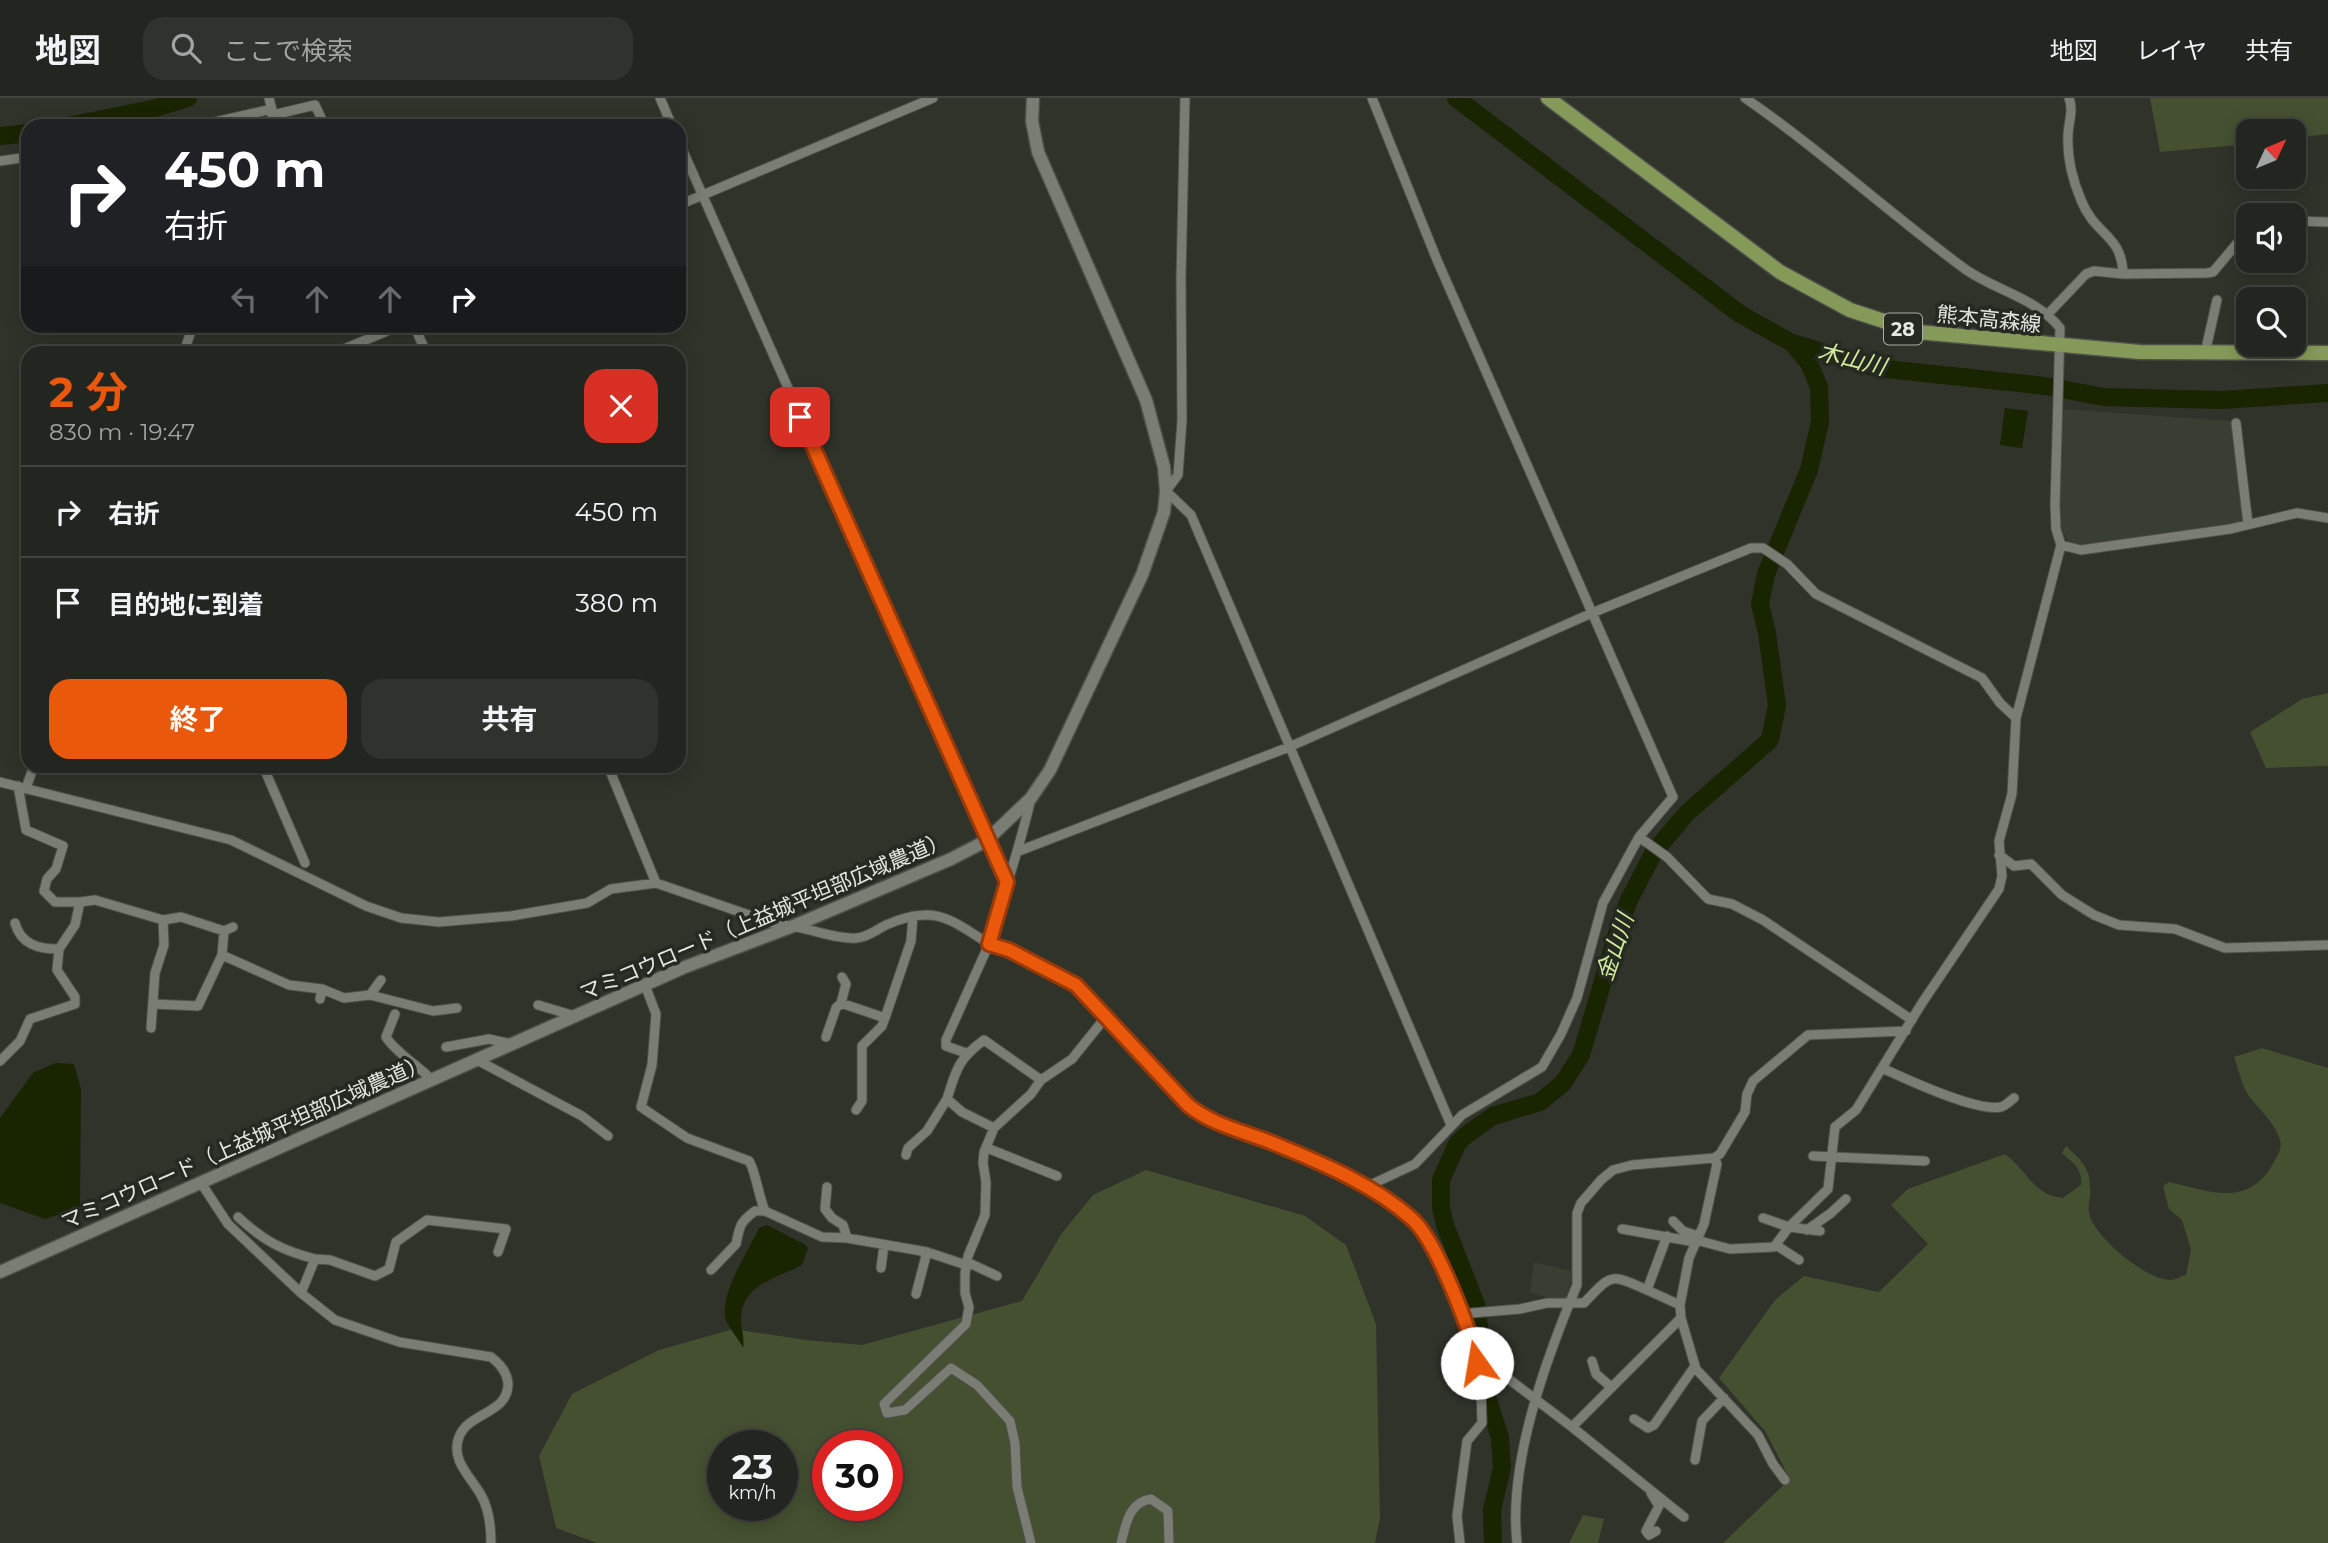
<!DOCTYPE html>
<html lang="ja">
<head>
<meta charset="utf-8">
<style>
	:root { --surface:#232620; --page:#2f322d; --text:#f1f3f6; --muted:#a3a5a5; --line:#40433e; --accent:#ea580c }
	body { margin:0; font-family:Montserrat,"Noto Sans JP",sans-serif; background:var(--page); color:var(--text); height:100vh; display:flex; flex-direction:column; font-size:26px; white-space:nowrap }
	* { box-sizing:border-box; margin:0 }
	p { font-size:23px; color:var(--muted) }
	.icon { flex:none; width:38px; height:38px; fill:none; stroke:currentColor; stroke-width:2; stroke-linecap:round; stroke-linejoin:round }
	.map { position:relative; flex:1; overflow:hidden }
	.side { position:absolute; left:21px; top:248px; width:665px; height:427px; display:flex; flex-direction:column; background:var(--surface); border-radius:21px; box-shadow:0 4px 18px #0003,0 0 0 2px var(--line) }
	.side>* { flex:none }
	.guide { position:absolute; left:21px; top:21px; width:665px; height:214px; border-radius:21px; box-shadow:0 4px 18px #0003,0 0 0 2px var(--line); background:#202124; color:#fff; overflow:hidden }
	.needle { width:46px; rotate:46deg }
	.tools { position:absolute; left:2236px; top:21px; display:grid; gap:14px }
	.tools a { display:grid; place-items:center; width:70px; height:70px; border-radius:14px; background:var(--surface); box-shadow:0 4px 18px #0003,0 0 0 2px var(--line); font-size:35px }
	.speed { position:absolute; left:707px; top:1332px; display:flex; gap:14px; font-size:35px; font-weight:700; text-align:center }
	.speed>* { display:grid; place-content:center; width:91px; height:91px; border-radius:50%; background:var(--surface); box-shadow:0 4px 18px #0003,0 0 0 2px var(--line); line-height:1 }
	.speed small { font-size:18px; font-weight:400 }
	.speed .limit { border:10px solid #d22; background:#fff; color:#111 }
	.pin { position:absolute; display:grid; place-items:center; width:60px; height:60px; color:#fff; margin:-30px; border-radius:14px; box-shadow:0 4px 10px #0006 }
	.me { position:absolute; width:77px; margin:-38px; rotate:347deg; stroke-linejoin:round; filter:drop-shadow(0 0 5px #0008) }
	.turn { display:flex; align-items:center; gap:24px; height:147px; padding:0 28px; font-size:32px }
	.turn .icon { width:91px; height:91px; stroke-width:2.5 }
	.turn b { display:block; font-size:49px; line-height:60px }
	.lanes { display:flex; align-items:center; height:66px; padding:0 28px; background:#0003; justify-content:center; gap:35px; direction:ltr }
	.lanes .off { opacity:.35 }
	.round { display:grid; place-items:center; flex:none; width:74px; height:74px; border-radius:21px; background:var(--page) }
	.headline { display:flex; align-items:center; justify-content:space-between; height:119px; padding:0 28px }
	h1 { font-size:42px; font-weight:700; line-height:52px; color:var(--accent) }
	.primary-button { display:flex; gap:14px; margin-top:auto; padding:14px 28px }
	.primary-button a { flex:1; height:80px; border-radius:21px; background:var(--accent); color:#fff; font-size:28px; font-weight:700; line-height:80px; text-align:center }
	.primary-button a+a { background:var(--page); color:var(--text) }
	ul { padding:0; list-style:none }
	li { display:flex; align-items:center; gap:21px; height:91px; padding:0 28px; border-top:2px solid var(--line) }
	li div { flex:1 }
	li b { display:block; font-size:26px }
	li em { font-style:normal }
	header { display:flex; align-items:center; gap:42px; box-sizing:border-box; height:98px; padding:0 35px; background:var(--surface); border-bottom:2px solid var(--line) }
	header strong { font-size:33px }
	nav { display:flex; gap:38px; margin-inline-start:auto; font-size:24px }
	.search { width:490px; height:63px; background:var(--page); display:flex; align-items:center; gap:18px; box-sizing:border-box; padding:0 24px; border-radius:21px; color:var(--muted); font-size:26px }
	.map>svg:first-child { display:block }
	.built { fill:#383e31 }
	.green { fill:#455031; fill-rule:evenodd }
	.water { fill:#192400 }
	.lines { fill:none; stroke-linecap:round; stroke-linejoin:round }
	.river { stroke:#192400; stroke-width:18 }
	.street-casing { stroke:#4d4f49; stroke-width:11 }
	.secondary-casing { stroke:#4d4f49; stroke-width:15 }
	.primary-casing { stroke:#4d4f49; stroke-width:17 }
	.street { stroke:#797d73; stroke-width:9 }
	.secondary { stroke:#797d73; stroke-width:12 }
	.primary { stroke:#859a58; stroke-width:14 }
	.route-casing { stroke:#983908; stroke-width:18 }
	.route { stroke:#ea580c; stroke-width:12 }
	.labels { text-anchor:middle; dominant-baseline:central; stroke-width:7; stroke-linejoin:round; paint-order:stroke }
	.shield { fill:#262921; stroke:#abada7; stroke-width:2 }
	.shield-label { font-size:19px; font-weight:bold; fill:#e4e6e1 }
	.street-label { font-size:21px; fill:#e4e6e1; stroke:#262921 }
	.water-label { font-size:23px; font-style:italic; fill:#cfec9a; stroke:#262921 }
</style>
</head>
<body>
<header>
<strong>地図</strong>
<div class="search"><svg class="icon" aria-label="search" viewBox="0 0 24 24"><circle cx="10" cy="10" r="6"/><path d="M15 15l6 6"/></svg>ここで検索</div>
<nav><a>地図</a><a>レイヤ</a><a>共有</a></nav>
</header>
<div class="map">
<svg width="2328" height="1445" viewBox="0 0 2328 1445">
	<rect width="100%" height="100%" fill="#2f332a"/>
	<path class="built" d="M2062 311 2231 323 2247 425 2081 449 2068 444 2059 425Z
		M1534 1164 1572 1173 1567 1204 1530 1195Z"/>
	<path class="green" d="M2150 0H2328V36L2294 40V33H2249V46L2160 54Z
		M2328 595V668L2266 670 2250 634 2302 601Z
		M2262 950 2328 970V1445H1723L1790 1381 1765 1333 1719 1280 1775 1202 1804 1178 1879 1194 1928 1146 1891 1107 1908 1091 2005 1056C2027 1072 2033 1097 2063 1100L2081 1087C2083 1071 2073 1065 2062 1055L2066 1048C2086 1067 2091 1071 2090 1099 2089 1104 2088 1111 2089 1115 2093 1138 2147 1183 2171 1182 2175 1182 2181 1178 2186 1177L2191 1152 2182 1122 2169 1111 2163 1088 2169 1084C2212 1094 2249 1110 2274 1064 2279 1055 2283 1049 2279 1039 2272 1021 2257 1010 2247 995 2241 984 2238 970 2234 959Z
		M1146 1072 1305 1118 1346 1147 1376 1226 1380 1420 1375 1445H597L556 1430 539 1358 572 1296 659 1252 733 1231 806 1242 862 1247 1022 1203 1062 1135 1093 1097ZM723 1348H782V1407H723ZM828 1348H887V1407H828Z
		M1583 1417 1604 1421 1598 1445H1569Z"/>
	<path class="water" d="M2005 310 2028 313 2022 350 2000 347Z
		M55 965 74 966 81 991 80 1109 45 1121 0 1105V1020L33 975Z
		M767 1127 804 1146 808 1150 802 1167C778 1180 745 1185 741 1217 740 1229 745 1238 743 1250 739 1241 730 1232 726 1222 718 1197 749 1153 759 1130Z"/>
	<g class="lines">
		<path class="river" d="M1456 0 1740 216 1792 245 1877 270 2045 288 2104 299 2221 302 2328 295
			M68 28 152 11 188 0
			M0 38 28 35
			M1493 1445 1492 1412 1502 1370 1500 1340 1485 1292 1477 1209 1445 1127 1441 1110V1082L1457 1046 1465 1038 1493 1018 1540 1004 1563 985 1581 957 1619 829 1629 802 1654 754 1687 715 1770 642 1777 607 1767 535 1760 506 1766 476 1809 372 1820 324 1819 289 1809 265 1792 245"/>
		<defs>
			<path id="street" d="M660 0 672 28
				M1185 0 1181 180 1182 322 1178 377 1166 393 1191 417 1451 1027
				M2069 0C2074 13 2068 25 2068 38 2067 59 2073 83 2081 102 2095 138 2122 136 2123 176
				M273 17 315 7 325 28
				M197 28 272 11
				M268 28 273 17 269 0
				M679 44 1007 784
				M0 63 28 59
				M679 107 933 0
				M2294 123 2328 124
				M2048 216 2086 176 2094 173 2123 176 2207 175 2213 174 2239 143 2249 142
				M414 228 427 256
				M2205 255 2217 202
				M183 256 193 228
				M332 256 399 228
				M2236 325 2248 426
				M2061 447 2081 452 2230 431 2297 415 2328 420
				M263 668 305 765
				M608 668 656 785
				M0 684 231 742 366 808 401 820 439 824 511 818 587 805 611 791 656 785 778 827C804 827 834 842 857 840 868 839 876 832 886 827 933 806 949 820 989 846L946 942V948L966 955
				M26 690 34 668
				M1031 700C1020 750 1003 797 989 846L1009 852 1076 887 1188 1007 1206 1022 1279 1047 1366 1089 1413 1121 1434 1153 1473 1241 1481 1289 1482 1325 1467 1343 1457 1418 1460 1445
				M1639 739 1667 759 1708 801 1732 806 1763 822 1912 922
				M1019 753 1289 649 1592 515 1751 450H1763L1787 466 1816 496 1982 580 2000 605 2016 620
				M1999 757 2014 768 2031 766 2062 797 2094 817 2119 827 2175 831 2225 850 2328 847
				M80 804 95 802 163 822 181 819 224 833 233 829
				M15 825C21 847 39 851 59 851
				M222 857 289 887 322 891
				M645 887 656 916 652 967 641 1009 687 1040 749 1063C755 1071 759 1100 765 1113
				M370 897 381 882
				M320 901 322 891 344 900 370 897 433 913 457 910
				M841 905 846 886 842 879
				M153 906 198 908 222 857 224 833
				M538 907 575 918
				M395 916 386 939C395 954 419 968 432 982
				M151 930 155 875 164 847 163 822
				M826 939 836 910 841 905 885 920 911 843 913 818
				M446 949 489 941 512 946
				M477 962 582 1018 608 1038
				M0 963 20 943 30 921 75 906V899L57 872 59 851 75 827 80 804H55L44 793 47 781 56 771 63 748 26 732 18 688
				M1882 970C1906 981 1976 1014 2001 1009 2005 1008 2010 1003 2014 1000
				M947 1001C956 972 958 961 984 942L1041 982
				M856 1012 862 1003V948L882 928 885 920
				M987 1050 1057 1078
				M906 1057 908 1050 927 1033 947 1001 962 1014 994 1030
				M1813 1058 1925 1063
				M1714 1060 1717 1066 1704 1126 1689 1160 1680 1207 1681 1220 1696 1271 1758 1337 1773 1366 1785 1382
				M201 1085 228 1126 301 1195 335 1222 399 1244 491 1259C499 1265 507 1274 508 1285 509 1316 468 1314 459 1339 450 1362 471 1379 481 1397 489 1411 491 1430 491 1445
				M827 1089 825 1111 832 1120 843 1127 847 1140 927 1154
				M1366 1089 1415 1066 1462 1017 1542 969 1561 936 1577 900 1603 805 1639 739 1673 699 1437 162 1372 0
				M238 1119C264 1143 281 1152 315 1161
				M1763 1120 1789 1129 1820 1133
				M1673 1123 1683 1133 1698 1138
				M1622 1131 1695 1144
				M1807 1132 1831 1115 1846 1101
				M1667 1138 1647 1192 1680 1207
				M1696 1142 1730 1151 1774 1149 1789 1129 1828 1091 1835 1029 1856 1012 1922 905 1999 791 2002 778 1999 743 2012 696 2016 620 2061 447 2056 431 2055 407 2060 230C2035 199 1996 193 1965 171 1890 116 1822 53 1745 0
				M1776 1147 1799 1162
				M967 1164 997 1178
				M881 1170 884 1147
				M711 1172 736 1146C740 1128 739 1125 755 1113H765L822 1139 847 1140
				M301 1195 315 1161 330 1162 375 1178 389 1171 396 1144 427 1122 506 1131 498 1154
				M916 1196 927 1154 966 1167
				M1464 1218 1472 1215 1520 1211 1547 1205H1584C1612 1176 1609 1175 1647 1192
				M1592 1263 1596 1276 1611 1289
				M1510 1282 1572 1329 1681 1220
				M1634 1321 1648 1330 1654 1327 1695 1268
				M1572 1329 1684 1419
				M1695 1362 1702 1323 1724 1300
				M1651 1395 1659 1408 1646 1433 1649 1437 1656 1433
				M1031 1445 1017 1389 1015 1345 1010 1323 977 1287 951 1270 905 1312 887 1315 884 1306 966 1226 969 1209 965 1195V1176L968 1158 985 1117 986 1084 983 1065 984 1054 994 1030 1031 996 1041 982 1072 961 1105 920
				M1121 1445C1126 1426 1129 1404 1151 1401L1168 1413 1169 1445
				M1517 1445C1508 1365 1546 1261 1577 1187V1115L1581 1105 1601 1082 1613 1072 1632 1067 1714 1060 1720 1056 1745 1014 1747 996 1753 983 1808 937 1906 933"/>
			<path id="secondary" d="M0 1174 685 869 796 827 951 761 986 743 1031 700 1050 672 1142 477 1164 414 1166 393 1164 369 1146 302 1038 54 1032 23 1033 0"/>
			<path id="primary" d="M1548 0 1780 174 1850 212 1917 234 2140 254 2328 255"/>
		</defs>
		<use href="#street" class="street-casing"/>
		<use href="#secondary" class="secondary-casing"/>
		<use href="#primary" class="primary-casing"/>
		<use href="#street" class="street"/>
		<use href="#secondary" class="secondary"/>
		<use href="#primary" class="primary"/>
	</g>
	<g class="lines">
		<defs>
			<path id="route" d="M800 319 1007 784 989 846 1009 852 1076 887 1188 1007C1215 1029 1248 1034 1280 1048 1324 1066 1375 1088 1411 1120 1436 1141 1471 1233 1477 1265"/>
		</defs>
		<use href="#route" class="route-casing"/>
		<use href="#route" class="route"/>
	</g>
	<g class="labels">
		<rect class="shield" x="1884" y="215.5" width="38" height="31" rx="5"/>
		<g class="shield-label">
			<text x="1903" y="231">28</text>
		</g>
		<g class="street-label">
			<text transform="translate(1989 221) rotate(6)">熊本高森線</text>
			<text transform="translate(764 818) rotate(-23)">マミコウロード（上益城平坦部広域農道）</text>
			<text transform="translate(244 1044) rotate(-24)">マミコウロード（上益城平坦部広域農道）</text>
		</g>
		<g class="water-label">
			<text transform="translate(1852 261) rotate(14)">木山川</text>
			<text transform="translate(1615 849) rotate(-71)">金山川</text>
		</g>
	</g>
</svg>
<div class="tools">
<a><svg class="needle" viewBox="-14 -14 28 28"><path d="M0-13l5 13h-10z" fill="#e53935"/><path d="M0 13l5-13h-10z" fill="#a3a5a5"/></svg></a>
<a><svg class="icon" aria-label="sound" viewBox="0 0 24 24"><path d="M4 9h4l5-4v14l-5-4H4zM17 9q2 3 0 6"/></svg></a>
<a><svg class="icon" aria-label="search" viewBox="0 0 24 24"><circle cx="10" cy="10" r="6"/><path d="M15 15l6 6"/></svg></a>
</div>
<div class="speed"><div>23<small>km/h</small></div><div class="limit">30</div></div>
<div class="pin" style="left:800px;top:319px;background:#d93025"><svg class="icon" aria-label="arrive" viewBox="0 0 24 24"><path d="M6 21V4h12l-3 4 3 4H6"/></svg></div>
<svg class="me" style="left:1477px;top:1265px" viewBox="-20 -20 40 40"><circle r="19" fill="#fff"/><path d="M0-13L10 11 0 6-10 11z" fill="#ea580c"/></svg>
<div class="guide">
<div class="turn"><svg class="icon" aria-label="right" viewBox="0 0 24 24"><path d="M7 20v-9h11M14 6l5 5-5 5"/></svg><div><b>450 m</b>右折</div></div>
<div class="lanes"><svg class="icon off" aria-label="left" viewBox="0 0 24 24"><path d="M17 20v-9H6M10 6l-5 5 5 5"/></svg><svg class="icon off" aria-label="ahead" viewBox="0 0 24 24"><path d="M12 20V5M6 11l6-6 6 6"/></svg><svg class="icon off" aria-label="ahead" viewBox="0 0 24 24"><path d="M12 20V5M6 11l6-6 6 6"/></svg><svg class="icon" aria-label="right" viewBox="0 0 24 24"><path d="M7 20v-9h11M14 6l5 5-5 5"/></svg></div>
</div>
<section class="side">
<div class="headline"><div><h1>2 分</h1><p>830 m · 19:47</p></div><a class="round" style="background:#d93025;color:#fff"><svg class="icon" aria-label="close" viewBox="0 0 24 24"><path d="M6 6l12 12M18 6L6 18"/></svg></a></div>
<ul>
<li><svg class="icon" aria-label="right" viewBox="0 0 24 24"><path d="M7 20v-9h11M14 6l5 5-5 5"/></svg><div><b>右折</b></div><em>450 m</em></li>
<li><svg class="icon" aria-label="arrive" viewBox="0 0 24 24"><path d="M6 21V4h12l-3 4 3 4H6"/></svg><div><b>目的地に到着</b></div><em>380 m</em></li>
</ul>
<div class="primary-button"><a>終了</a><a>共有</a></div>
</section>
</div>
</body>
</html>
